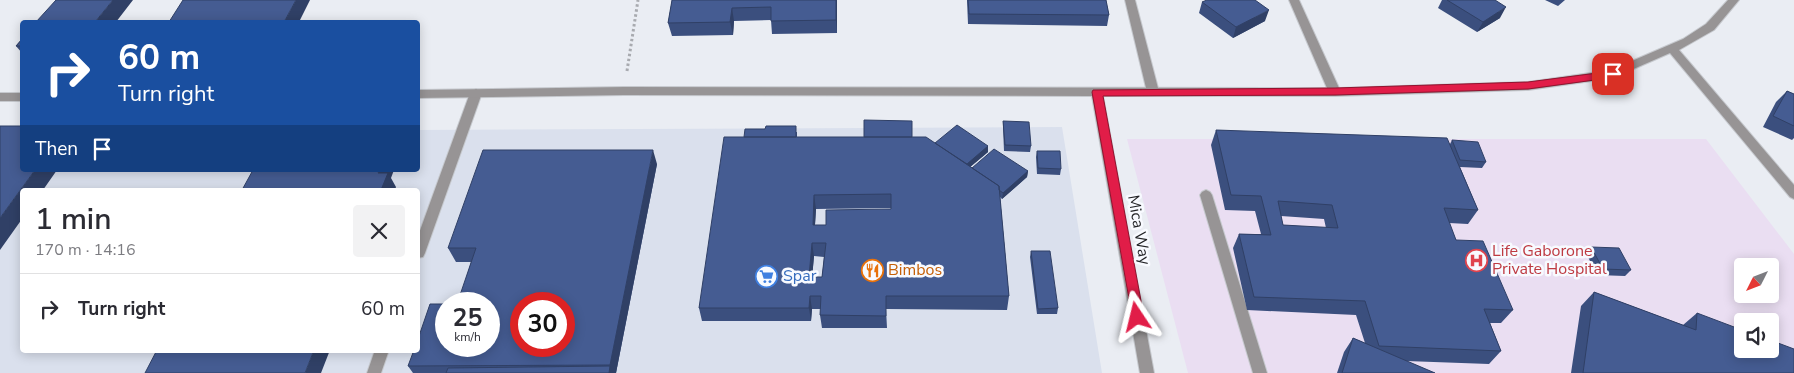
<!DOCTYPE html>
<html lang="en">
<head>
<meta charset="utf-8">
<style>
	:root { --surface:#fff; --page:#f2f2f3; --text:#2b2b33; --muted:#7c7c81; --line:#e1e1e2 }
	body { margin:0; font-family:"Nunito Sans",sans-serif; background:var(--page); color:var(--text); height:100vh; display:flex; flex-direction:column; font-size:19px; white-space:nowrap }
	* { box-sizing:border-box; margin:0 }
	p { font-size:16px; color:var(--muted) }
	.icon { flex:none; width:28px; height:28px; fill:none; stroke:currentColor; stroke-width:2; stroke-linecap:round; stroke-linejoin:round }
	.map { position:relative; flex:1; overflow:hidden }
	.sheet { position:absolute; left:20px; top:188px; width:400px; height:165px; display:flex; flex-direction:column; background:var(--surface); border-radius:5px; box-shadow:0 2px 12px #0003 }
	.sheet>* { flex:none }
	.guide { position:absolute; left:20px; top:20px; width:400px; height:152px; border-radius:5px; box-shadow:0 2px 12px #0003; background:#1a4fa0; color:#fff; overflow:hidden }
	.needle { width:32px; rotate:228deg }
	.fabs { position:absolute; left:1734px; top:258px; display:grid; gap:10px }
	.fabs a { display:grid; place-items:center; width:45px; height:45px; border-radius:5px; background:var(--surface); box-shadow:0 2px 12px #0003; font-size:25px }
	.speed { position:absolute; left:435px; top:292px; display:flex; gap:10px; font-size:25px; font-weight:700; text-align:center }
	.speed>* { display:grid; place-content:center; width:65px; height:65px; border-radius:50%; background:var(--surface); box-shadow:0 2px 12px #0003; line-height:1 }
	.speed small { font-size:12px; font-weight:400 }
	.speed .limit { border:8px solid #d22; background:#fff; color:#111 }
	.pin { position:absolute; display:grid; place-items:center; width:42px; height:42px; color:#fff; margin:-21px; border-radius:10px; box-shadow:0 2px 8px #0006 }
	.me { position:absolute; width:55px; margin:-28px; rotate:350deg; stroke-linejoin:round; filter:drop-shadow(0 0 4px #0008) }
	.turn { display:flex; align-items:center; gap:18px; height:105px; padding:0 15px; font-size:22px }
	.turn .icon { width:65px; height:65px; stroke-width:2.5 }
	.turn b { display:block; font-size:35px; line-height:42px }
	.then { display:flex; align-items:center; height:48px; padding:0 15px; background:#0003; gap:10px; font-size:19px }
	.round { display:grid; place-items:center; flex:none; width:52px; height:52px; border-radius:5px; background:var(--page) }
	.summary { display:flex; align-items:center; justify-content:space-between; height:85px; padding:0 15px }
	h1 { font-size:30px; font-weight:600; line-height:38px }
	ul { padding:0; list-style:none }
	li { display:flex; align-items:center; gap:15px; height:70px; padding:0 15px; border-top:1px solid var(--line) }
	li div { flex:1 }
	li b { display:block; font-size:19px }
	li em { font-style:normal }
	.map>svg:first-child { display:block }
	.built { fill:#dae0ed; fill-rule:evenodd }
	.medical { fill:#eadef2; fill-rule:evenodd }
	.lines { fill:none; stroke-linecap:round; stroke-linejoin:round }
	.service-casing { stroke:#c6c9ce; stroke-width:2 }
	.minor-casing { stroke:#c6c9ce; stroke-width:2 }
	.path { stroke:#a8aaaf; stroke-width:3; stroke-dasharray:2.5 2.5; stroke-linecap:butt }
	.service { fill:#979495; fill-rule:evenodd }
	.minor { fill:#979495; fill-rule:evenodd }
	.wall { fill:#3b4f7e; fill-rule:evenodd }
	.shaded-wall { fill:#304066 }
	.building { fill:#455c92; stroke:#304066; fill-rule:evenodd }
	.route { fill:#e11d48; stroke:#92132f }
	.labels { text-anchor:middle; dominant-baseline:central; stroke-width:5; stroke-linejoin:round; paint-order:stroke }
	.street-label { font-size:16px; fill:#222326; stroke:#f8faff }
	.health-label { font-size:16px; fill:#be3a42; stroke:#f8faff; text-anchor:start }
	.food-label { font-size:16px; fill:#c56008; stroke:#f8faff; text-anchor:start }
	.shop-label { font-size:16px; fill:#366cbe; stroke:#f8faff; text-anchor:start }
</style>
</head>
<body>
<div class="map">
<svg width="1794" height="373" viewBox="0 0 1794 373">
	<rect width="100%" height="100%" fill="#eaedf3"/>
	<path class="built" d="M1062 127 1102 373H0V132L22 170H418V130ZM22 190H418V350H22ZM446 304H489V346H446ZM521 304H564V346H521Z"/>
	<path class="medical" d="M1127 139H1706L1794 254V373H1188ZM1742 266H1770V294H1742ZM1742 321H1770V349H1742Z"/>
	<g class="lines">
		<defs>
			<path id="service" d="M1125 0H1135L1159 92 1157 95 1153 96 1147 92Z
				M476 89 482 93 425 253 423 257 418 258V236L470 93Z
				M1206 190 1210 192 1212 195 1267 373H1253L1200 195 1202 192Z
				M375 350H389L381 373H367Z"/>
			<path id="minor" d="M1289 0H1299L1339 88 1528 82 1611 70 1683 39 1706 24 1728 0H1739L1714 30 1679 50 1794 185V199L1790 197 1670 53 1613 78 1528 90 1335 96H1103L1154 373H1140L1092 96 624 95 418 98V90L624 87 1327 88Z
				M0 93H22V101H0Z"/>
		</defs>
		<use href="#service" class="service-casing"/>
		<use href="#minor" class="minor-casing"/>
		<path class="path" d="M627 71 638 0"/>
		<use href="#service" class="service"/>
		<use href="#minor" class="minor"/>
	</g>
	<path class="wall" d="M672 0H837V33L772 34 771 20 734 21 733 35 672 36 668 23Z
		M967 0H1106L1109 15 1107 26 968 24Z
		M1442 0H1495L1500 18 1477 32 1438 8Z
		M1545 0H1565L1558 6Z
		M1202 2 1265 21 1233 38 1199 13Z
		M22 39V53L16 46Z
		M1787 91 1794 94V138L1792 140 1763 127 1776 102Z
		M1003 121 1031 146 1030 152 1004 151 1003 127Z
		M1216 130 1450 144 1452 140 1486 162 1482 168 1460 167 1478 210 1468 224 1449 223 1456 240 1513 310 1501 323H1490L1501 351 1489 364 1406 361 1435 373H1337L1344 352 1353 338 1365 343 1356 315 1247 310 1233 248 1239 234H1261L1255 211 1225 210 1211 145ZM1281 216 1324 219 1326 228 1283 225Z
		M797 132V137H912L935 143 988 146V152L970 167 972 168 1028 171 1027 177 1002 199 1000 197 1009 296 1007 310 886 309 887 328H822L820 315 821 309H812L811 321H702L699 308 744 137ZM891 208V209L826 225H815L816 209ZM814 256 824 257 822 277H812Z
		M1037 151 1061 169 1060 175 1037 174 1036 157Z
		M657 164 616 373H413L408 366 446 346 471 262H456L448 248Z
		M1591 247 1631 270 1625 276 1597 275 1586 253Z
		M1031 251 1058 308 1057 314H1037L1030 257Z
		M1594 292 1683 325 1697 313 1794 373H1571L1581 306Z"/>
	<path class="shaded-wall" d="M113 0H133L116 22H95Z
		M296 0H310L299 22H284Z
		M836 0H837V33L836 20Z
		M1506 7 1500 18 1477 32 1483 22Z
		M732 8 734 21 733 35 730 22Z
		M1269 10 1265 21 1233 38 1236 27Z
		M988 146V152L963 173 964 167Z
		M653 150 657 164 616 373H609L610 365Z
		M35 170H57L43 190H22V219L0 250V218Z
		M380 170H394L391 178 396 187 395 190H381L378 173Z
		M1028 171 1027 177 1002 199 1003 193Z
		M814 195 816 209 814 239 813 225Z
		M812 243 814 256 811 290 809 277Z
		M810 296 812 309 811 321 809 308Z
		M314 350H330L321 373H305Z"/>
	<path class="building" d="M56 0H113L95 22H36Z
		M183 0H296L284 22H169Z
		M672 0H836V20L771 21V7L732 8 730 22 668 23Z
		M968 0H1106L1109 15 969 14Z
		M1207 0H1255L1269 10 1236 27 1202 2Z
		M1447 0H1495L1506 7 1483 22Z
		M22 39V46H16Z
		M1787 91 1794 94V126L1773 116Z
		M864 120 912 121V137H864Z
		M1003 121 1029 122 1031 146 1005 145Z
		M957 125 988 146 967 164 935 143Z
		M0 126H22V170H35L0 218Z
		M766 126H796V137H744L745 129H765Z
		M1216 130 1447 138 1478 210 1444 208 1456 240 1483 241 1513 310 1484 309 1501 351 1379 346 1365 301 1254 297 1239 234 1271 235 1261 196 1231 195ZM1278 201 1332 205 1338 228 1283 225Z
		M724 137H926L999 186 1009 296H886V316L820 315 821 296H810L809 308H699ZM891 194V209L826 210V225H813L814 195ZM812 243H826L822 277H809Z
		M1452 140 1478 142 1486 162 1460 160Z
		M994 149 1028 171 1003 193 999 190V186L972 168Z
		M483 150H653L610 365 408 366 414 350H418V339L430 304H446V346H489V304H457L476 248H448ZM521 304H564V346H521Z
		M1037 151H1060L1061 169 1038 168Z
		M253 170H380L378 173H388L381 190H242Z
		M1591 247 1619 248 1631 270 1603 269Z
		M1031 251H1050L1058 308 1038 309Z
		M1594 292 1696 330 1697 313 1742 330V349H1770V340L1794 349V373H1583Z
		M1353 338 1435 373H1342Z
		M157 350H314L305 373H145Z
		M610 366 609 373H446L448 368Z"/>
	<path class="route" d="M1613 71 1617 72 1618 74 1617 77 1528 89 1335 95 1103 96 1144 317 1142 321 1137 322 1133 321 1092 92 1093 90 1335 88 1528 82Z"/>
	<defs>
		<symbol id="hospital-ring" viewBox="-11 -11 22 22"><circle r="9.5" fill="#f8faff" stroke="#e0444e" stroke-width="1.5"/><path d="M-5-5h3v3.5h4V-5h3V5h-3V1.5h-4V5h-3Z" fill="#e0444e"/></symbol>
		<symbol id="restaurant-ring" viewBox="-11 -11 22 22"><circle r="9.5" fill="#f8faff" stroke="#e8710a" stroke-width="1.5"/><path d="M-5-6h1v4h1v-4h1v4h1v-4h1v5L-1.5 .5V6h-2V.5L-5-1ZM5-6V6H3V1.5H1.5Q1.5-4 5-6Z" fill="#e8710a"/></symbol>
		<symbol id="supermarket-ring" viewBox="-11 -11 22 22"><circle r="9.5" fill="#f8faff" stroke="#3f7fe0" stroke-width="1.5"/><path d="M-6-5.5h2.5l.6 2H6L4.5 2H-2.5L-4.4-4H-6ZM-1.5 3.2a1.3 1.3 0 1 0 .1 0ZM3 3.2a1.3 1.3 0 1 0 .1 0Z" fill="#3f7fe0"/></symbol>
	</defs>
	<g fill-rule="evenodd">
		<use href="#hospital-ring" x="1464" y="248" width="25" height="25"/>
		<use href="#restaurant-ring" x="860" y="258" width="25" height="25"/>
		<use href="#supermarket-ring" x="754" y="264" width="25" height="25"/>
	</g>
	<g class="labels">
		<g class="street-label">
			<text transform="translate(1139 230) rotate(80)">Mica Way</text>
		</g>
		<g class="health-label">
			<text x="1492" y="251">Life Gaborone<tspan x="1492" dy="18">Private Hospital</tspan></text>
		</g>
		<g class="food-label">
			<text x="888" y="270">Bimbos</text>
		</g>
		<g class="shop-label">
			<text x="783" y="276">Spar</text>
		</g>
	</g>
</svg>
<div class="fabs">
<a><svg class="needle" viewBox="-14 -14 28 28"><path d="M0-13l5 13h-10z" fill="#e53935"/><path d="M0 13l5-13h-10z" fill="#7c7c81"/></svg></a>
<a><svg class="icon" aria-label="sound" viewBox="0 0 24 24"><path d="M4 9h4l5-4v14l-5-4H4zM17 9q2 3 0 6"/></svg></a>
</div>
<div class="speed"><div>25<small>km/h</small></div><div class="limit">30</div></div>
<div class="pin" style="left:1613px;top:74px;background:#d93025"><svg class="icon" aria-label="arrive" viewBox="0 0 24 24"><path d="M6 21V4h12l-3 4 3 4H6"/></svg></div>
<svg class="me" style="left:1137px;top:317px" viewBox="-20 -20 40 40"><path d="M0-17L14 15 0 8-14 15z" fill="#e11d48" stroke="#fff" stroke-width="4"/></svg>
<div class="guide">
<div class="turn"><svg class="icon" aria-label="right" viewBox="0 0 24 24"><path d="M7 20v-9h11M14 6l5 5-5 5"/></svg><div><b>60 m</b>Turn right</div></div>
<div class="then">Then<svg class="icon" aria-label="arrive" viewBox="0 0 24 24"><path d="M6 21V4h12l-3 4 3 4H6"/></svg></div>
</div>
<section class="sheet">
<div class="summary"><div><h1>1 min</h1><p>170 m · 14:16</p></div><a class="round"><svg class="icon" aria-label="close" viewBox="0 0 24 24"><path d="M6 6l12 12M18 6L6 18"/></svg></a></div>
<ul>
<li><svg class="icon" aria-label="right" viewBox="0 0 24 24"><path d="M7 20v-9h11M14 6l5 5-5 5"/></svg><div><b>Turn right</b></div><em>60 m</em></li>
</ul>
</section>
</div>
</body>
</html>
